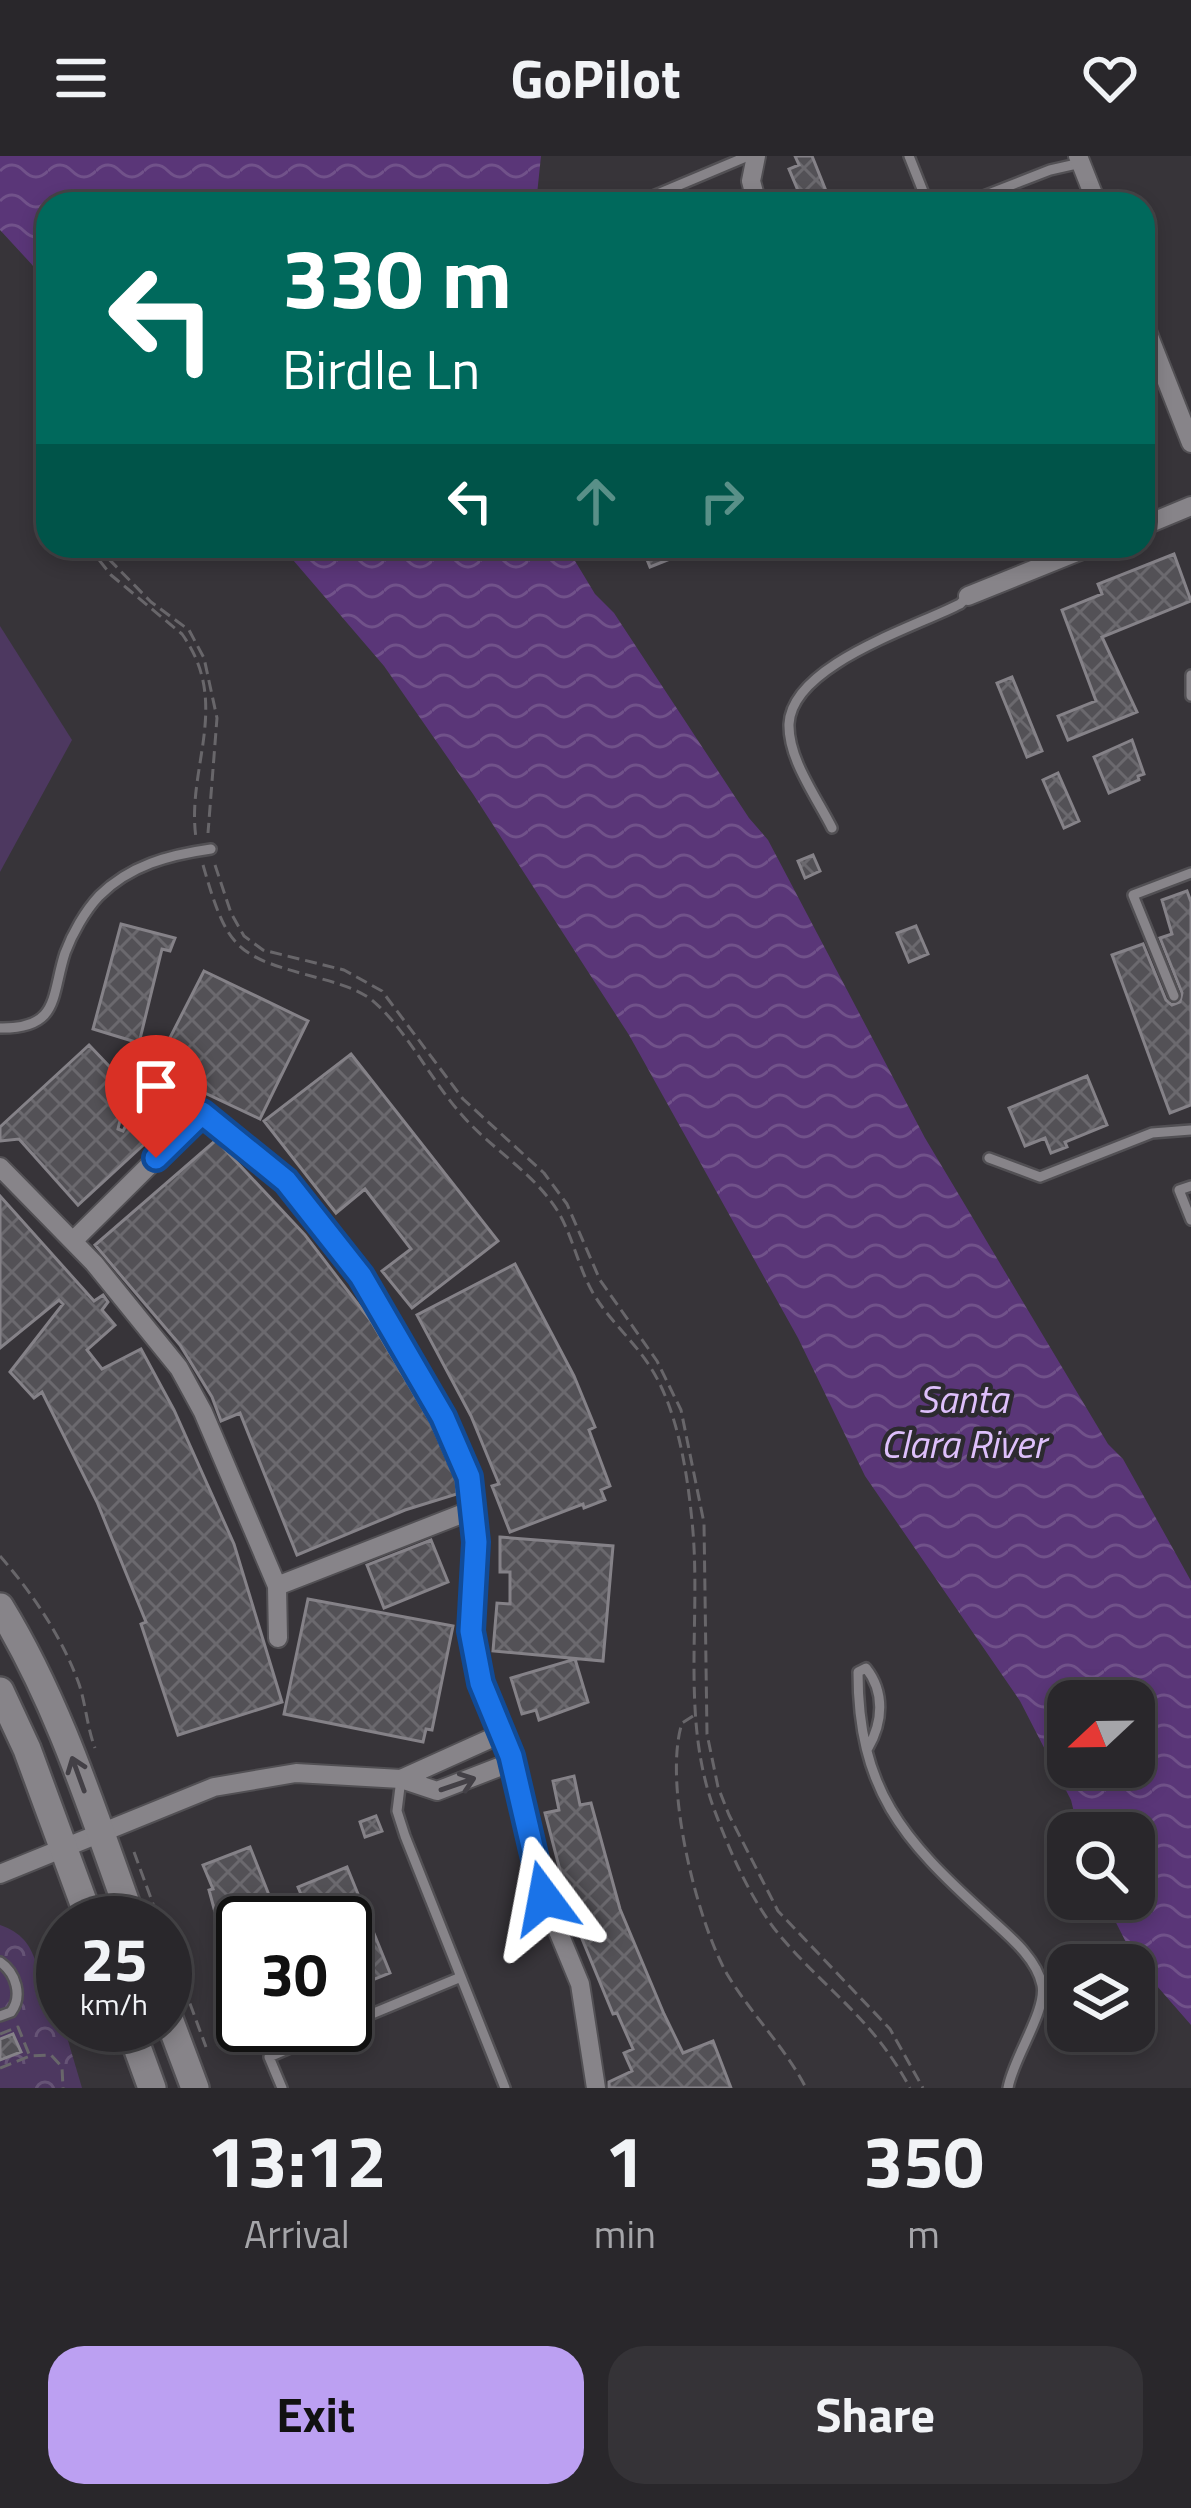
<!DOCTYPE html>
<html lang="en">
<head>
<meta charset="utf-8">
<style>
	:root { --surface:#29272b; --page:#353337; --text:#f1f3f6; --muted:#a5a5a9; --line:#454447; --accent:#bca0f2 }
	body { margin:0; font-family:"Titillium Web",sans-serif; background:var(--page); color:var(--text); height:100vh; display:flex; flex-direction:column; font-size:45px; white-space:nowrap }
	* { box-sizing:border-box; margin:0 }
	p { font-size:39px; color:var(--muted) }
	.icon { flex:none; width:66px; height:66px; fill:none; stroke:currentColor; stroke-width:2; stroke-linecap:round; stroke-linejoin:round }
	.map { position:relative; height:1932px; overflow:hidden }
	.sheet { display:flex; flex-direction:column; background:var(--surface); flex:1 }
	.sheet>* { flex:none }
	.top-card { position:absolute; left:36px; top:36px; width:1119px; height:366px; border-radius:36px; box-shadow:0 6px 18px #0003,0 0 0 3px var(--line); background:#00695c; color:#fff; overflow:hidden }
	.needle { width:78px; rotate:248deg }
	.fabs { position:absolute; left:1047px; top:1524px; display:grid; gap:24px }
	.fabs a { display:grid; place-items:center; width:108px; height:108px; border-radius:24px; background:var(--surface); box-shadow:0 6px 18px #0003,0 0 0 3px var(--line); font-size:60px }
	.speed { position:absolute; left:36px; top:1740px; display:flex; gap:24px; font-size:60px; font-weight:700; text-align:center }
	.speed>* { display:grid; place-content:center; width:156px; height:156px; border-radius:50%; background:var(--surface); box-shadow:0 6px 18px #0003,0 0 0 3px var(--line); line-height:1 }
	.speed small { font-size:30px; font-weight:400 }
	.speed .limit { border:6px solid #111; border-radius:18px; background:#fff; color:#111 }
	.pin { position:absolute; display:grid; place-items:center; width:102px; height:102px; color:#fff; margin:-123px -51px; border-radius:50% 50% 50% 0; rotate:-45deg; box-shadow:0 0 12px #0007 }
	.pin .icon { rotate:45deg }
	.me { position:absolute; width:132px; margin:-66px; rotate:347deg; stroke-linejoin:round; filter:drop-shadow(0 0 9px #0008) }
	.turn { display:flex; align-items:center; gap:42px; height:252px; padding:0 48px; font-size:54px }
	.turn .icon { width:156px; height:156px; stroke-width:2.5 }
	.turn b { display:block; font-size:84px; line-height:102px }
	.lanes { display:flex; align-items:center; height:114px; padding:0 48px; background:#0003; justify-content:center; gap:60px; direction:ltr }
	.lanes .off { opacity:.35 }
	.eta { display:flex; justify-content:space-evenly; align-items:center; height:204px; text-align:center }
	.eta b { font-size:72px; font-weight:700; line-height:84px }
	.primary-button { display:flex; gap:24px; margin-top:auto; padding:24px 48px }
	.primary-button a { flex:1; height:138px; border-radius:36px; background:var(--accent); color:#111; font-size:48px; font-weight:700; line-height:138px; text-align:center }
	.primary-button a+a { background:var(--page); color:var(--text) }
	header { display:flex; justify-content:space-between; align-items:center; height:156px; padding:0 48px; background:var(--surface); font-size:54px; font-weight:700 }
	.map>svg:first-child { display:block }
	.grass { fill:#4d3860 }
	.forest { fill:url(#forest-crowns) }
	.water { fill:url(#water-waves); fill-rule:evenodd }
	.building { fill:url(#building-cross-hatch); stroke:#858288; stroke-width:3 }
	.lines { fill:none; stroke-linecap:round; stroke-linejoin:round }
	.lane-casing { stroke:#525054; stroke-width:14 }
	.street-casing { stroke:#525054; stroke-width:22 }
	.secondary-casing { stroke:#525054; stroke-width:32 }
	.path { stroke:#68666a; stroke-width:3; stroke-dasharray:12 6; stroke-linecap:butt }
	.lane { stroke:#878489; stroke-width:9 }
	.street { stroke:#878489; stroke-width:18 }
	.secondary { stroke:#878489; stroke-width:27 }
	.oneway { stroke:#434046 }
	.route-casing { stroke:#114b97; stroke-width:30 }
	.route { stroke:#1a73e8; stroke-width:21 }
	.labels { text-anchor:middle; dominant-baseline:central; stroke-width:9; stroke-linejoin:round; paint-order:stroke }
	.water-label { font-size:39px; font-style:italic; fill:#dec0fb; stroke:#2c2a2f }
</style>
</head>
<body>
<header><svg class="icon" aria-label="menu" viewBox="0 0 24 24"><path d="M4 6h16M4 12h16M4 18h16"/></svg>GoPilot<svg class="icon" aria-label="heart" viewBox="0 0 24 24"><path d="M12 20l-8-8c-3-5 5-10 8-4 3-6 11-1 8 4z"/></svg></header>
<div class="map">
<svg width="1191" height="1932" viewBox="0 0 1191 1932">
	<defs>
		<pattern id="forest-crowns" width="20" height="18" patternUnits="userSpaceOnUse" patternTransform="scale(3)"><rect width="20" height="18" fill="#4d3860"/><path d="M2 6a3 3 0 1 1 6 0M12 15a3 3 0 1 1 6 0" fill="none" stroke="#665476"/></pattern>
		<pattern id="water-waves" width="16" height="10" patternUnits="userSpaceOnUse" patternTransform="scale(3)"><rect width="16" height="10" fill="#5a3678"/><path d="M0 5q4-4 8 0t8 0" fill="none" stroke="#71528a"/></pattern>
		<pattern id="building-cross-hatch" width="8" height="8" patternUnits="userSpaceOnUse" patternTransform="scale(3)"><rect width="8" height="8" fill="#535156"/><path d="M0 0l8 8M0 8l8-8" fill="none" stroke="#6b696e"/></pattern>
	</defs>
	<rect width="100%" height="100%" fill="#373439"/>
	<path class="grass" d="M0 470 72 584 0 716Z"/>
	<path class="forest" d="M0 1769C44 1784 30 1819 56 1844L82 1932H0Z"/>
	<path class="water" d="M0 0H541L536 48H48V126L0 74Z
		M281 390H566L595 438 614 457 749 662 768 684 925 982 1108 1288 1123 1303 1191 1425V1869L1136 1806 1104 1743H1134V1677H1079L1071 1644 1020 1545 865 1320 798 1182 629 879 473 638 384 510ZM1068 1545H1134V1611H1068Z"/>
	<path class="building" d="M795 0H812L826 35 802 44 789 13 799 9Z
		M659 390H700V391L650 411 644 396Z
		M1174 398 1191 445 1102 481 1137 556 1068 584 1058 560 1096 545 1062 454 1102 438 1098 428Z
		M1012 521 1042 595 1027 601 997 527Z
		M1132 584 1144 618 1138 620 1139 624 1109 637 1094 601Z
		M1058 617 1079 665 1064 672 1043 624Z
		M813 699 820 715 805 722 798 705Z
		M1187 735 1191 746V949L1170 957 1112 799 1143 788 1166 844 1172 849 1180 846 1182 837 1160 782 1172 778 1162 744Z
		M121 768 175 782 170 795 162 793 139 887 93 873Z
		M916 770 928 798 909 806 897 777Z
		M204 815 308 865 260 963 154 913Z
		M89 889 128 930 118 973 123 975 140 942 164 970 78 1049 19 983 0 985V971Z
		M351 898 498 1085 412 1152 382 1115 411 1093 365 1033 336 1057 264 965Z
		M1087 920 1107 969 1065 986 1067 991 1051 997 1045 982 1025 990 1009 952Z
		M216 984 305 1079 371 1165 431 1267 456 1324 457 1338 405 1354 297 1399 240 1257 221 1265 212 1241 180 1189 95 1089Z
		M0 1040 94 1145 103 1139 108 1146 102 1154 115 1169 87 1194 102 1213 141 1193 174 1254 234 1388 282 1546 178 1579 141 1468 146 1466 97 1346 42 1236 34 1242 10 1216 63 1148 59 1144 0 1192Z
		M515 1108 574 1220 595 1271 589 1274 610 1330 601 1334 605 1344 584 1352 583 1348 510 1376 492 1330 499 1328 471 1260 417 1159Z
		M500 1381 613 1390 603 1505 493 1495 497 1447 510 1448V1416H500Z
		M431 1384 448 1426 384 1452 367 1409Z
		M308 1443 453 1470 432 1574 426 1573 423 1586 284 1558Z
		M575 1503 588 1546 539 1564 536 1554 522 1558 511 1522Z
		M574 1620 580 1649 591 1647 620 1753 664 1858 683 1897 713 1885 731 1932H609V1926L632 1915 624 1897 633 1893 617 1857 613 1858 578 1773 583 1771 573 1743 568 1745 545 1657 559 1654 553 1625Z
		M376 1660 382 1675 365 1681 360 1666Z
		M250 1691 269 1739 260 1742 270 1767H243L242 1825 216 1760 209 1734 213 1733 203 1709Z
		M347 1711 390 1817 345 1835V1767H313L298 1731Z
		M13 1878 21 1896 0 1904V1883Z"/>
	<g class="lines">
		<defs>
			<path id="lane" d="M909 0 928 48
				M634 48 748 0
				M963 48 1050 14 1081 7
				M1191 519V540
				M832 672C817 642 788 603 789 568 792 509 913 472 960 448L968 440
				M1174 840 1133 739 1191 717
				M0 872C60 873 51 840 65 797 72 778 85 755 99 740 130 709 169 699 211 693
				M989 1002 1040 1021 1152 977 1191 974
				M1191 1030 1179 1034 1191 1064
				M868 1592C883 1566 885 1536 866 1512L858 1516C858 1633 903 1684 985 1758 1005 1777 1036 1800 1042 1829 1047 1855 1013 1902 1008 1932
				M401 1623 397 1655 405 1680 505 1932
				M0 1806C16 1817 23 1840 11 1856L0 1860
				M345 1869 461 1821
				M282 1932 269 1901 344 1869"/>
			<path id="street" d="M756 0 751 25 757 48
				M1078 0 1097 48
				M1143 165 1191 287
				M1143 370 1191 350
				M968 440 1092 390
				M183 950 216 966 286 1025 361 1120 443 1261 469 1321 476 1386 471 1476 481 1527 511 1600 544 1741 580 1828 596 1932
				M0 1011 94 1107 179 1212 203 1256 277 1430 278 1482
				M73 1085 202 957
				M277 1430 472 1354
				M401 1623 503 1577
				M0 1718 214 1631 296 1617 401 1623 437 1635 512 1606"/>
			<path id="secondary" d="M0 1451C60 1549 94 1660 133 1767
				M0 1535 27 1593 91 1767
				M165 1852 195 1932
				M129 1869 152 1932"/>
		</defs>
		<use href="#lane" class="lane-casing"/>
		<use href="#street" class="street-casing"/>
		<use href="#secondary" class="secondary-casing"/>
		<path class="path" d="M42 305 48 312
			M37 310 48 321
			M88 390 111 419 182 478C232 548 186 611 196 682
			M96 390 151 446 189 474 204 502 217 562 208 677
			M203 709C228 796 236 800 322 823 340 828 357 833 372 844 407 874 430 923 461 958 491 993 532 1015 557 1054 573 1080 578 1111 593 1137 608 1163 632 1183 649 1209 677 1251 687 1314 692 1365 702 1461 680 1560 714 1653 730 1696 751 1745 781 1781 829 1837 873 1863 910 1932
			M215 709 231 757 244 780 263 794 344 814 382 835 463 943 544 1017 567 1048 600 1124 657 1205 681 1254 704 1367 707 1578 718 1631 729 1659 778 1755 890 1873 923 1932
			M0 1400C33 1438 62 1481 79 1528 86 1549 87 1571 95 1592
			M693 1560 682 1567C663 1627 696 1763 727 1818 751 1858 785 1891 806 1932
			M134 1696 160 1767
			M165 1780 206 1891
			M0 1878 18 1871 29 1898
			M0 1912 30 1900 51 1899 62 1911 63 1932"/>
		<use href="#lane" class="lane"/>
		<use href="#street" class="street"/>
		<use href="#secondary" class="secondary"/>
	</g>
	<defs><path id="oneway-shaft" d="M-6 0H5M1.5-3L5.5 0L1.5 3" fill="none" stroke-width="1.6" stroke-linecap="round" stroke-linejoin="round" transform="scale(3)"/></defs>
	<g class="oneway">
		<use href="#oneway-shaft" transform="translate(78 1618) rotate(-110)"/>
		<use href="#oneway-shaft" transform="translate(458 1628) rotate(-19)"/>
	</g>
	<g class="lines">
		<defs>
			<path id="route" d="M156 1002 202 957 286 1025 361 1120 443 1261 469 1321 476 1386 471 1475 481 1527 511 1600 544 1742"/>
		</defs>
		<use href="#route" class="route-casing"/>
		<use href="#route" class="route"/>
	</g>
	<g class="labels">
		<g class="water-label">
			<text x="963" y="1242">Santa<tspan x="963" dy="45">Clara River</tspan></text>
		</g>
	</g>
</svg>
<div class="fabs">
<a><svg class="needle" viewBox="-14 -14 28 28"><path d="M0-13l5 13h-10z" fill="#e53935"/><path d="M0 13l5-13h-10z" fill="#a5a5a9"/></svg></a>
<a><svg class="icon" aria-label="search" viewBox="0 0 24 24"><circle cx="10" cy="10" r="6"/><path d="M15 15l6 6"/></svg></a>
<a><svg class="icon" aria-label="layers" viewBox="0 0 24 24"><path d="M12 4l9 5-9 5-9-5zM3 14l9 5 9-5"/></svg></a>
</div>
<div class="speed"><div>25<small>km/h</small></div><div class="limit">30</div></div>
<div class="pin" style="left:156px;top:1002px;background:#d93025"><svg class="icon" aria-label="arrive" viewBox="0 0 24 24"><path d="M6 21V4h12l-3 4 3 4H6"/></svg></div>
<svg class="me" style="left:544px;top:1742px" viewBox="-20 -20 40 40"><path d="M0-17L14 15 0 8-14 15z" fill="#1a73e8" stroke="#fff" stroke-width="4"/></svg>
<div class="top-card">
<div class="turn"><svg class="icon" aria-label="left" viewBox="0 0 24 24"><path d="M17 20v-9H6M10 6l-5 5 5 5"/></svg><div><b>330 m</b>Birdle Ln</div></div>
<div class="lanes"><svg class="icon" aria-label="left" viewBox="0 0 24 24"><path d="M17 20v-9H6M10 6l-5 5 5 5"/></svg><svg class="icon off" aria-label="ahead" viewBox="0 0 24 24"><path d="M12 20V5M6 11l6-6 6 6"/></svg><svg class="icon off" aria-label="right" viewBox="0 0 24 24"><path d="M7 20v-9h11M14 6l5 5-5 5"/></svg></div>
</div>
</div>
<section class="sheet">
<div class="eta">
<div><b>13:12</b><p>Arrival</p></div>
<div><b>1</b><p>min</p></div>
<div><b>350</b><p>m</p></div>
</div>
<div class="primary-button"><a>Exit</a><a>Share</a></div>
</section>
</body>
</html>
